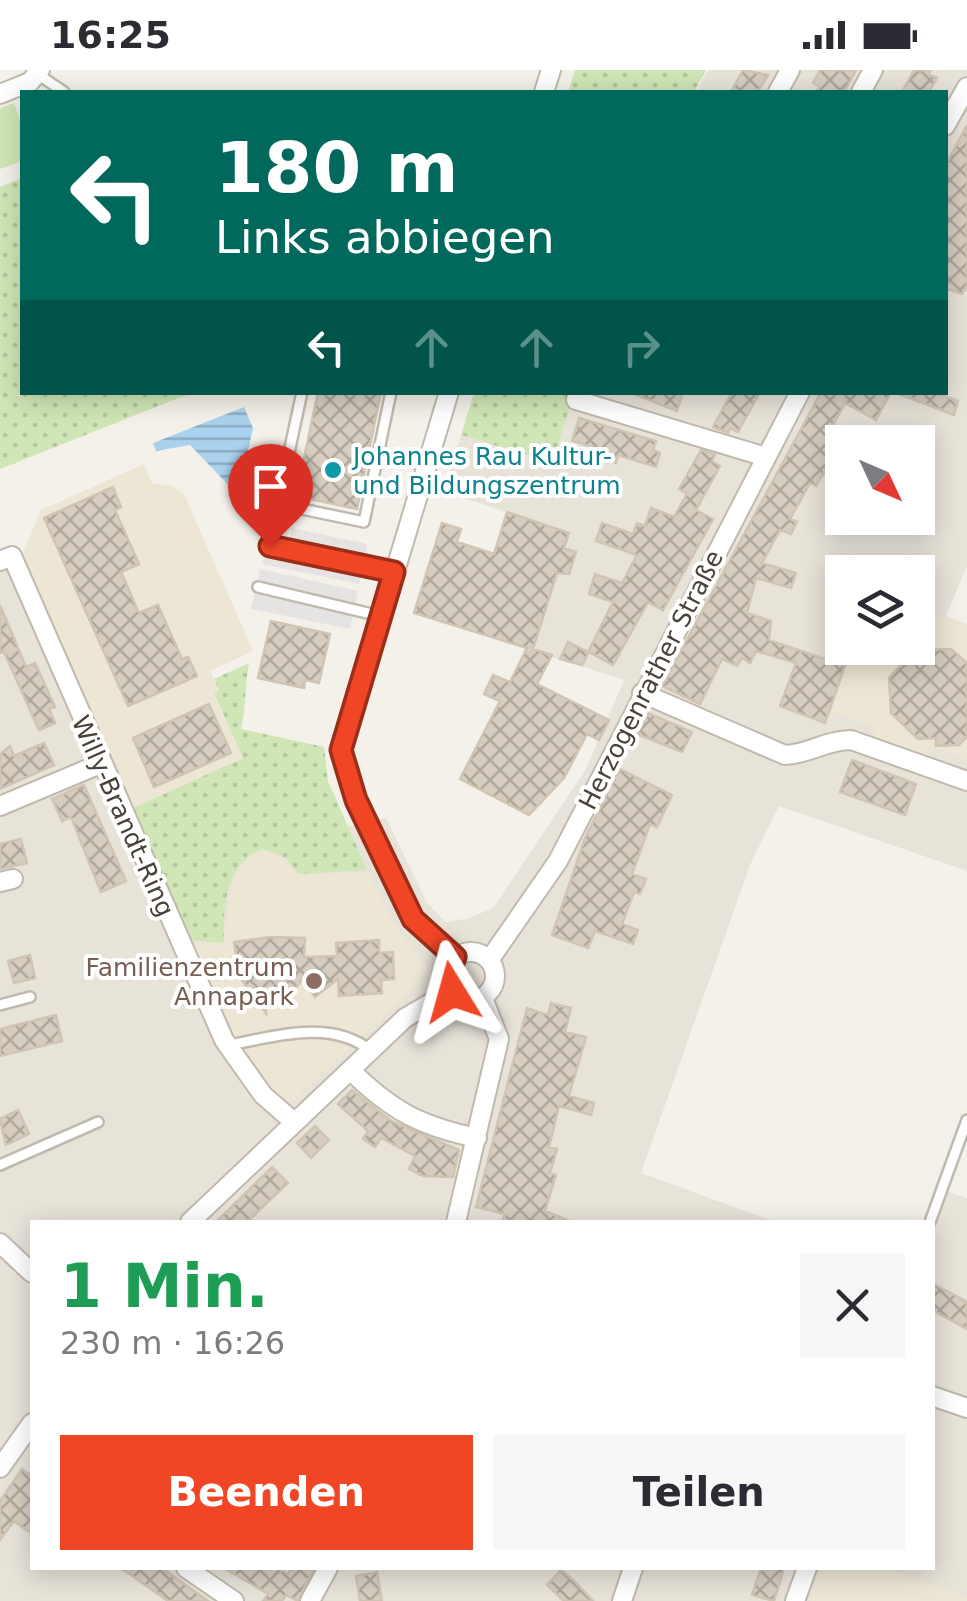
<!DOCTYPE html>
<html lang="de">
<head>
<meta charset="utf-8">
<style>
	:root { --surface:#fff; --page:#f7f7f7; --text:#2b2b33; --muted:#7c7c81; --accent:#f04626 }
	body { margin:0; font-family:"DejaVu Sans",sans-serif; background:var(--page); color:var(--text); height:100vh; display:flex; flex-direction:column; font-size:38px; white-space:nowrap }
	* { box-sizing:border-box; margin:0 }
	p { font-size:32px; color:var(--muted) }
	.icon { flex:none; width:55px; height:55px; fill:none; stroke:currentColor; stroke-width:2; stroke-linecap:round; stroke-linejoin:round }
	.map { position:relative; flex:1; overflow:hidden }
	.side { position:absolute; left:30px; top:1150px; width:905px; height:350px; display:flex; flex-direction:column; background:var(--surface); border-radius:0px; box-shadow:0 5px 25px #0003 }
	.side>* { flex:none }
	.top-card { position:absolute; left:20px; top:20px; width:928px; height:305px; border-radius:0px; box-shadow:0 5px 25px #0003; background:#00695c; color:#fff; overflow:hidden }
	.needle { width:65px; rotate:134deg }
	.tools { position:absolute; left:825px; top:355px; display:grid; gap:20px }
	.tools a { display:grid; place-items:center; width:110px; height:110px; border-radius:0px; background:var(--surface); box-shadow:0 5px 25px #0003; font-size:50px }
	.pin { position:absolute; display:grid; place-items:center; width:85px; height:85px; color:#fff; margin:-102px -42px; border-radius:50% 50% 50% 0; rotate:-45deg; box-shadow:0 0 10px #0007 }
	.pin .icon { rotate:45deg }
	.me { position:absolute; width:110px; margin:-55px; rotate:352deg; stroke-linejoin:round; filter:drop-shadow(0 0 8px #0008) }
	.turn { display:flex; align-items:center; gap:35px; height:210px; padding:0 30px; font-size:45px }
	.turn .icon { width:130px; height:130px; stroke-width:2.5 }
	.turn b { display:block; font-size:70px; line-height:85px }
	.lanes { display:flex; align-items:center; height:95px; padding:0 30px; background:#0003; justify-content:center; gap:50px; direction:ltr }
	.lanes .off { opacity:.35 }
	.round { display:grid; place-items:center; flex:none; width:105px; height:105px; border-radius:0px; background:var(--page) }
	.summary { display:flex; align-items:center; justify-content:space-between; height:170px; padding:0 30px }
	h1 { font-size:60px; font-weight:600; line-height:75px; color:#1e9e55 }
	.cta { display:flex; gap:20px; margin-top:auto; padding:20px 30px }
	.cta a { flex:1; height:115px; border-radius:0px; background:var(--accent); color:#fff; font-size:40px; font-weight:600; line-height:115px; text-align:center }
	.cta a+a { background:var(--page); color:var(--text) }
	.status { display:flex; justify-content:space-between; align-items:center; height:70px; padding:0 50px; background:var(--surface); direction:ltr }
	.status svg { height:28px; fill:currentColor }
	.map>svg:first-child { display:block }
	.residential { fill:#e8e3d9; fill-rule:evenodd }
	.education { fill:#ede6d5 }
	.grass { fill:url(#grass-dots) }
	.pitch { fill:#d0e6b6 }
	.parking { fill:#e6e4e2 }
	.water { fill:url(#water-rules) }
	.building { fill:url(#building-cross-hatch); stroke:#d0c5b4; stroke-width:2.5 }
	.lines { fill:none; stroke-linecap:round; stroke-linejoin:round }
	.lane-casing { stroke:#c0b9ad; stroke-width:14 }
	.street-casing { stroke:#c0b9ad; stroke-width:22 }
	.lane { stroke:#fff; stroke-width:9 }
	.street { stroke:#fff; stroke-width:18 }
	.route-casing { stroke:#9c2e19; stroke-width:25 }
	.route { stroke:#f04626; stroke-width:18 }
	.culture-dot { fill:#0f9aa8; stroke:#fff; stroke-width:4 }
	.education-dot { fill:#8d6e63; stroke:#fff; stroke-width:4 }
	.labels { text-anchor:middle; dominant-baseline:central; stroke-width:8; stroke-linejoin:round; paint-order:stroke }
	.culture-label { font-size:25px; fill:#0d838f; stroke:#fff; text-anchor:start }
	.street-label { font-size:25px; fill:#484239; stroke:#fff }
	.education-label { font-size:25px; fill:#785e54; stroke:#fff; text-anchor:end }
</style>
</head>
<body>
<div class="status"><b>16:25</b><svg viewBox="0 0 49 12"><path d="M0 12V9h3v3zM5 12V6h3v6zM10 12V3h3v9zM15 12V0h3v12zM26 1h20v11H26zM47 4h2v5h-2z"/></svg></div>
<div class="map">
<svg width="967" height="1531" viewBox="0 0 967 1531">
	<defs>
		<pattern id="grass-dots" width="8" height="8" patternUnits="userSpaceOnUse" patternTransform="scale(2.5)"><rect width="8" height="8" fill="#d0e6b6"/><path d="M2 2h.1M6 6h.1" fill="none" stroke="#b4c69d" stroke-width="1.8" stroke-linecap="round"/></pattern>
		<pattern id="water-rules" width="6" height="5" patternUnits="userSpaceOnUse" patternTransform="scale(2.5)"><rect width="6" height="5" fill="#aad2ee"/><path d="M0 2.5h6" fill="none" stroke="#8cacc2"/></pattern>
		<pattern id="building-cross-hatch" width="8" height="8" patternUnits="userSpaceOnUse" patternTransform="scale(2.5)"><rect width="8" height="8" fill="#d6cdc0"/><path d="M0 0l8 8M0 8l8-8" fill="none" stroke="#b0a89d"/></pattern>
	</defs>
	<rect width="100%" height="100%" fill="#f4f1ea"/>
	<path class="residential" d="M708 0H967V496L946 546 967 554V801L779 736 750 795 641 1103 776 1152H32V1498H932V1157L946 1121 967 1128V1531H0V478L137 804 386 748 427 833 446 852 470 848 494 837 586 699 624 610 534 581 570 463 443 421 461 365 552 392 574 323 945 322V22H696ZM842 372H918V448H842ZM842 502H918V578H842Z"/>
	<path class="education" d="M144 394 152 413 172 416 184 424 253 581 210 601 219 621 214 624 243 688 133 738 21 488 41 440Z
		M918 537 967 554V690L929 676 924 688 872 669 876 658 830 641 853 578H918Z
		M260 780 274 781 298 805 368 802 394 855 428 899 414 918 292 1031H283L274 1023 239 980 191 871 224 873 232 812 250 785Z
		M821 1498H886L967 1527V1531H810Z"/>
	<path class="grass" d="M575 0H706L694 22H568Z
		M22 108V322L191 323 0 399V117Z
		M474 323H574L553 392 461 365Z
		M249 593C245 616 246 636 241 659L324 677 328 711 367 800 298 804 286 788 262 779C225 793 223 838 224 873L190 870 133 738 243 688 214 623 219 621 214 609Z"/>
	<path class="pitch" d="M14 33 22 57V91L0 99V38Z"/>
	<path class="parking" d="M292 458 367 474 359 514 262 494 265 482 286 486Z
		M260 499 358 521 350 559 251 539Z"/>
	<path class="water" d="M244 337 253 358 238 425 190 375 156 381 153 373Z"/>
	<path class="building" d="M743 0 768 5 758 22H731Z
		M820 0H856L844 22H816L820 17 813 13Z
		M914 0H931L928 4 937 8 929 22H902Z
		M967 55V216L962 224 945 218V96Z
		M318 322H381L357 439 296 426Z
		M629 322H683L677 341Z
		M732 322H760L738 362 730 358 728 363 713 357Z
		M821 322H891L876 350 845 333 830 361 842 365V382L837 381 816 416 810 413 790 449 797 452 791 464 780 460 762 493 796 503 791 518 756 508 747 543 771 551 769 570 845 596 825 653 780 636 796 593 756 581 750 593 742 588 737 596 722 589 700 634 662 616Z
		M894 322H934L958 331 954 345Z
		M579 348 656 371 653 380 660 383 656 397 618 385 616 393 608 390 601 388 603 380 572 371Z
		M701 380 715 385 712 391 720 396 696 440 713 449 663 540 648 532 613 595 589 582 582 595 560 589 568 572 588 582 613 532 589 524 595 504 622 513 637 485 596 471 602 453 633 464 637 453 645 456 651 438 674 447 687 424 679 419Z
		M113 417 121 437 115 440 139 494 121 502 139 543 158 535 182 589 188 587 197 606 128 636 44 448Z
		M507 442 569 463 564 478 576 482 569 504 557 503 533 579 552 585 537 614 609 650 599 670 587 664 564 708 529 745 460 709 500 631 484 624 493 605 510 612 527 578 414 543 442 453 461 459 457 472 494 484Z
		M0 535 26 597 35 593 55 637 49 639 55 653 39 660 4 582 0 583Z
		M271 551 330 564 319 613 305 610 304 618 258 608Z
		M951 579 967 593V666L959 675 936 676V668L918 669 891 643 889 608 914 580Z
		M209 634 231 683 154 717 133 668Z
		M648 643 692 662 682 682 637 664Z
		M44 673 54 695 0 719V684L10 676 14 686Z
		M852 690 916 714 905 745 840 722Z
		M620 699 672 725 657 757 650 754 632 804 646 809 640 824 634 822 622 854 638 860 633 874 595 861 588 878 552 865 585 768Z
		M84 715 126 811 101 822 71 747 62 751 52 729Z
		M21 769 27 793 0 799V774Z
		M270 867 305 868 304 887 337 886 336 873 379 870V883L393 882 394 909 381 910 382 923 339 926 338 909 315 927 302 910 280 937 264 922 266 943 239 906 234 872Z
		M30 885 35 908 14 913 8 891Z
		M551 933 571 938 565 962 586 967 569 1026 594 1033 591 1045 559 1036 549 1077 557 1079 550 1103 556 1105 545 1141 572 1152H502L505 1144 476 1137 527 938 548 945Z
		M56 945 62 971 0 986V959Z
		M352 1020 391 1051 459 1080 453 1107 423 1106 409 1099 415 1086 381 1068 375 1077 363 1069 368 1061 338 1034Z
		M18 1040 29 1064 6 1075 0 1049Z
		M315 1056 329 1070 311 1088 297 1073Z
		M272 1097 288 1113 247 1152H216Z
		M932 1213 967 1232V1259L932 1240Z
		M22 1399 32 1406V1464L14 1451 0 1470V1431Z
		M121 1498H162L208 1531H168Z
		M224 1498H276L288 1504 292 1498H314L298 1531 286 1525 282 1531H263L268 1524Z
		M761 1498H784L774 1531 752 1525Z
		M561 1500 575 1512 593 1531H564L547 1515Z
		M377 1502 382 1531H360L356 1506Z"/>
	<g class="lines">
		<defs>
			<path id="lane" d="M39 5 64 22
				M302 322 278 434 364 452 391 322
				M278 434 270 475 395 501
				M258 517 380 546
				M0 935 30 927
				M230 975C276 966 332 949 371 981
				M0 1095 98 1052
				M930 1152 967 1050"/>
			<path id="street" d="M544 22 551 0
				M778 22 790 0
				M861 22 873 0
				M0 24 30 12 40 0
				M945 56 967 17
				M449 322 341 681 356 731 413 849 455 887
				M579 322 576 330 766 387
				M0 491 12 486 224 970 263 1025 294 1052
				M642 623 785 685C810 684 826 670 851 670L967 711
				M0 736 100 694
				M0 812 13 809
				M447 906a24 24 0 1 1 48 0a24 24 0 1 1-48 0Z
				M490 889 558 791 800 322
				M350 1000C392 1041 420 1056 477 1068
				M190 1152 405 948 451 921
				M456 1152 499 969 483 928
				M0 1173 32 1203
				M932 1326 967 1338
				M0 1398 32 1353
				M186 1498 234 1531
				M310 1531 328 1498
				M622 1531 633 1498
				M795 1531 807 1498"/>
		</defs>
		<use href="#lane" class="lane-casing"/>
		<use href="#street" class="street-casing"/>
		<use href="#lane" class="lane"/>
		<use href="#street" class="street"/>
	</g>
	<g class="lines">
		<defs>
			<path id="route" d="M270 476 394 502 341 680 356 730 413 849 455 887 447 910 452 922"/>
		</defs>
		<use href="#route" class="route-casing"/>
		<use href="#route" class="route"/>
	</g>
	<circle class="culture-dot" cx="333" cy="400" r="10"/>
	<circle class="education-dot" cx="314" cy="911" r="10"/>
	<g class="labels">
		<g class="culture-label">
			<text x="353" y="386">Johannes Rau Kultur-<tspan x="353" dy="29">und Bildungszentrum</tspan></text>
		</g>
		<g class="street-label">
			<text transform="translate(651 610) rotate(-63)">Herzogenrather Straße</text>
			<text transform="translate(123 746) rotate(66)">Willy-Brandt-Ring</text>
		</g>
		<g class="education-label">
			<text x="294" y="897">Familienzentrum<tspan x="294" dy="29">Annapark</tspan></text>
		</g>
	</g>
</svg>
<div class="tools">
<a><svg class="needle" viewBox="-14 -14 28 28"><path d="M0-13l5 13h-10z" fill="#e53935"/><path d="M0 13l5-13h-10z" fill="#7c7c81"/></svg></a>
<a><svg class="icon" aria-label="layers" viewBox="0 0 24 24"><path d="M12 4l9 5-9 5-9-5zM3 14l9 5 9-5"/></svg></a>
</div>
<div class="pin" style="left:270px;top:476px;background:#d93025"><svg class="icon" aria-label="arrive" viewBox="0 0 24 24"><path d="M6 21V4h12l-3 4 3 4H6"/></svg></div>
<svg class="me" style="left:452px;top:922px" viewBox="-20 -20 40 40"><path d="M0-17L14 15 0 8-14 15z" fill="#f04626" stroke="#fff" stroke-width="4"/></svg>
<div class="top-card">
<div class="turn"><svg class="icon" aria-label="left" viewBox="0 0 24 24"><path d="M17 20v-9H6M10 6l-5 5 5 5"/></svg><div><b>180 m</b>Links abbiegen</div></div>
<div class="lanes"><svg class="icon" aria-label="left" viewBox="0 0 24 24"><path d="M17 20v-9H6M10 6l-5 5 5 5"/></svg><svg class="icon off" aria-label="ahead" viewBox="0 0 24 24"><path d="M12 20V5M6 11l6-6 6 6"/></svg><svg class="icon off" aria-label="ahead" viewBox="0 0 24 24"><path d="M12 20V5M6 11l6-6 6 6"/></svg><svg class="icon off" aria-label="right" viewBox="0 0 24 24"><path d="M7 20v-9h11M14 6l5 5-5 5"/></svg></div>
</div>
<section class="side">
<div class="summary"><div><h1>1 Min.</h1><p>230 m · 16:26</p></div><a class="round"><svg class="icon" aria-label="close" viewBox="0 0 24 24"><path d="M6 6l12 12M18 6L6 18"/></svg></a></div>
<div class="cta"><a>Beenden</a><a>Teilen</a></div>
</section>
</div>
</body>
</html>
